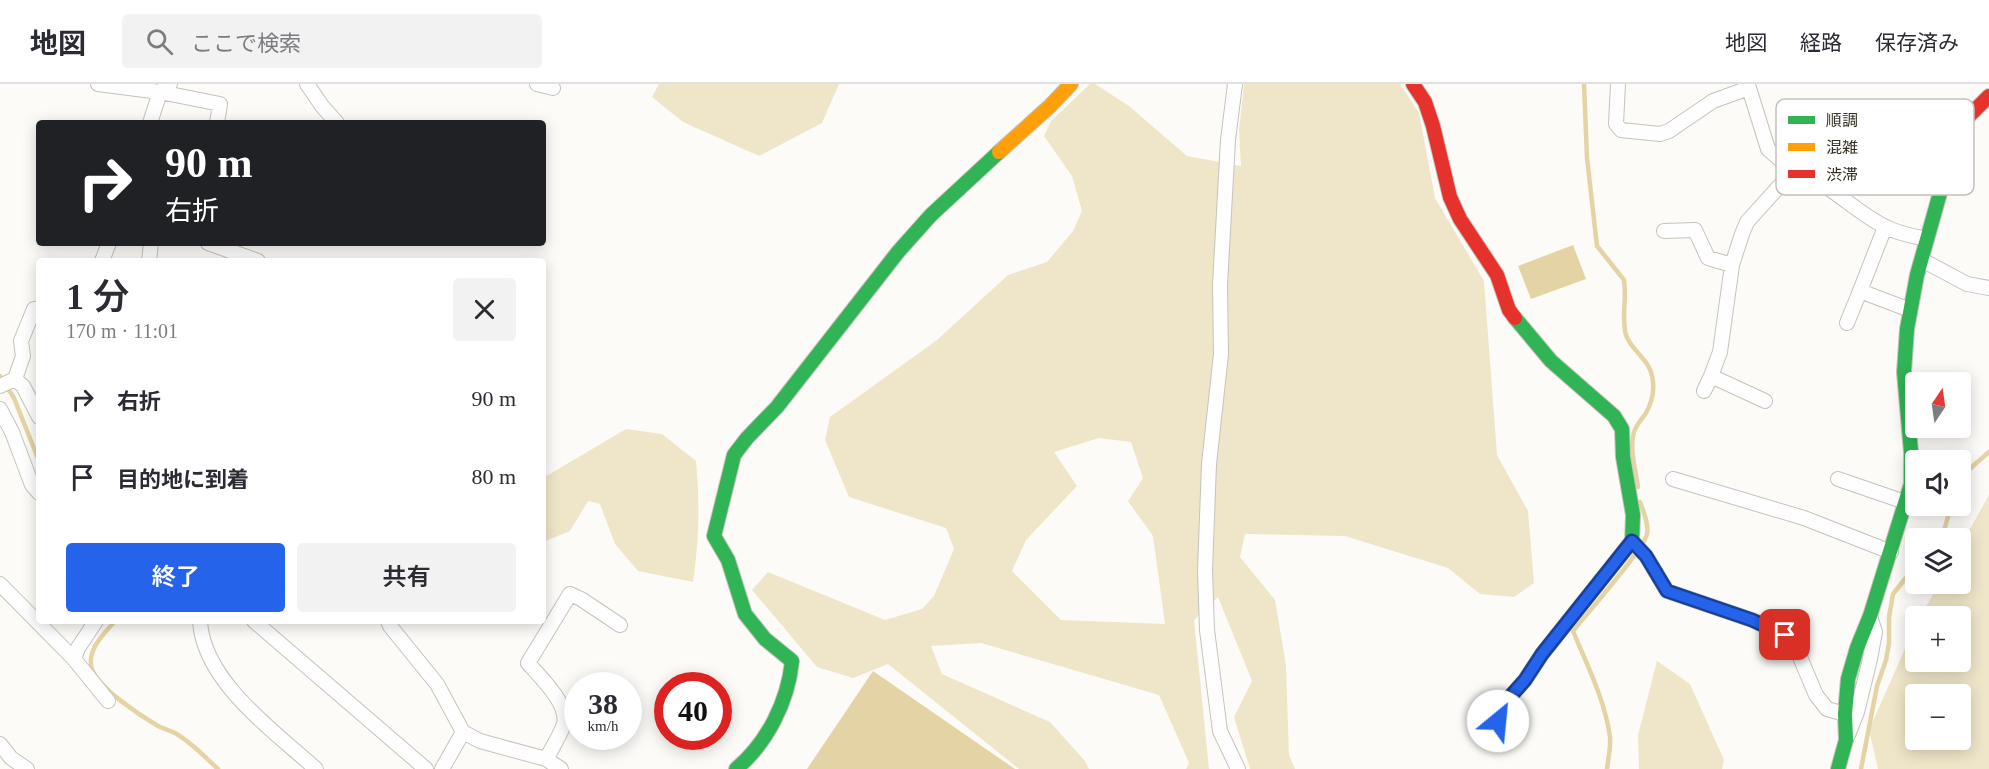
<!DOCTYPE html>
<html lang="ja">
<head>
<meta charset="utf-8">
<style>
	:root { --surface:#fff; --page:#f2f2f3; --text:#2b2b33; --muted:#7c7c81; --line:#e1e1e2; --accent:#2563eb }
	body { margin:0; font-family:"Times New Roman","Noto Sans JP",serif; background:var(--page); color:var(--text); height:100vh; display:flex; flex-direction:column; font-size:22px; white-space:nowrap }
	* { box-sizing:border-box; margin:0 }
	p { font-size:20px; color:var(--muted) }
	.icon { flex:none; width:33px; height:33px; fill:none; stroke:currentColor; stroke-width:2; stroke-linecap:round; stroke-linejoin:round }
	.map { position:relative; flex:1; overflow:hidden }
	.sheet { position:absolute; left:36px; top:174px; width:510px; height:366px; display:flex; flex-direction:column; background:var(--surface); border-radius:6px; box-shadow:0 3px 15px #0003 }
	.sheet>* { flex:none }
	.top-card { position:absolute; left:36px; top:36px; width:510px; height:126px; border-radius:6px; box-shadow:0 3px 15px #0003; background:#202124; color:#fff; overflow:hidden }
	.needle { width:39px; rotate:13deg }
	.tools { position:absolute; left:1905px; top:288px; display:grid; gap:12px }
	.tools a { display:grid; place-items:center; width:66px; height:66px; border-radius:6px; background:var(--surface); box-shadow:0 3px 15px #0003; font-size:30px }
	.speed { position:absolute; left:564px; top:588px; display:flex; gap:12px; font-size:30px; font-weight:700; text-align:center }
	.speed>* { display:grid; place-content:center; width:78px; height:78px; border-radius:50%; background:var(--surface); box-shadow:0 3px 15px #0003; line-height:1 }
	.speed small { font-size:15px; font-weight:400 }
	.speed .limit { border:9px solid #d22; background:#fff; color:#111 }
	.pin { position:absolute; display:grid; place-items:center; width:51px; height:51px; color:#fff; margin:-26px; border-radius:12px; box-shadow:0 3px 9px #0006 }
	.me { position:absolute; width:66px; margin:-33px; rotate:28deg; stroke-linejoin:round; filter:drop-shadow(0 0 4px #0008) }
	.turn { display:flex; align-items:center; gap:21px; height:126px; padding:0 30px; font-size:27px }
	.turn .icon { width:78px; height:78px; stroke-width:2.5 }
	.turn b { display:block; font-size:42px; line-height:51px }
	.round { display:grid; place-items:center; flex:none; width:63px; height:63px; border-radius:6px; background:var(--page) }
	.overview { display:flex; align-items:center; justify-content:space-between; height:102px; padding:0 30px }
	h1 { font-size:36px; font-weight:600; line-height:45px }
	.action { display:flex; gap:12px; margin-top:auto; padding:12px 30px }
	.action a { flex:1; height:69px; border-radius:6px; background:var(--accent); color:#fff; font-size:24px; font-weight:600; line-height:69px; text-align:center }
	.action a+a { background:var(--page); color:var(--text) }
	ul { padding:0; list-style:none }
	li { display:flex; align-items:center; gap:18px; height:78px; padding:0 30px }
	li div { flex:1 }
	li b { display:block; font-size:22px }
	li em { font-style:normal }
	header { display:flex; align-items:center; gap:36px; box-sizing:border-box; height:84px; padding:0 30px; background:var(--surface); border-bottom:2px solid var(--line) }
	header strong { font-size:28px }
	nav { display:flex; gap:33px; margin-inline-start:auto; font-size:21px }
	.search { width:420px; height:54px; background:var(--page); display:flex; align-items:center; gap:15px; box-sizing:border-box; padding:0 21px; border-radius:6px; color:var(--muted); font-size:22px }
	.map>svg:first-child { display:block }
	.green { fill:#efe6c9; fill-rule:evenodd }
	.water { fill:#e4d4a5 }
	.lines { fill:none; stroke-linecap:round; stroke-linejoin:round }
	.stream { stroke:#e4d4a5; stroke-width:4.5 }
	.street-casing { stroke:#c5c3ba; stroke-width:16 }
	.fast-casing { stroke:#c5c3ba; stroke-width:16 }
	.slow-casing { stroke:#c5c3ba; stroke-width:16 }
	.jam-casing { stroke:#c5c3ba; stroke-width:16 }
	.street { stroke:#fffefe; stroke-width:14 }
	.fast { stroke:#30b455; stroke-width:14 }
	.slow { stroke:#ff9f0a; stroke-width:14 }
	.jam { stroke:#e5322d; stroke-width:14 }
	.route-casing { stroke:#184099; stroke-width:15 }
	.route { stroke:#2563eb; stroke-width:10 }
	.key { fill:#fff; stroke:#c2c1bd; stroke-width:1.5 }
	.key-label { font-size:16px; fill:#353023 }
</style>
</head>
<body>
<header>
<strong>地図</strong>
<div class="search"><svg class="icon" aria-label="search" viewBox="0 0 24 24"><circle cx="10" cy="10" r="6"/><path d="M15 15l6 6"/></svg>ここで検索</div>
<nav><a>地図</a><a>経路</a><a>保存済み</a></nav>
</header>
<div class="map">
<svg width="1989" height="685" viewBox="0 0 1989 685">
	<rect width="100%" height="100%" fill="#fcfbf7"/>
	<path class="green" d="M659 0H839L822 39 759 72 683 38 652 13Z
		M1090 0H1095L1129 22 1187 72 1241 82 1239 46 1244 0H1400L1419 29 1435 114 1484 197 1497 371 1528 427 1534 499 1514 513 1480 510 1448 484 1345 452 1245 450 1240 473 1275 516 1286 581 1289 671 1295 685H1250L1234 633 1252 597 1218 513 1194 536 1209 685H1186L1189 679 1159 611 981 559 931 562 942 590 1050 638 1085 677 1089 685H1019L888 580 853 594 817 583 752 506 768 488 885 536 922 525 934 512 954 465 946 444 849 413 825 356 830 333 937 256 1008 191 1047 178 1073 147 1082 127 1072 92 1044 52 1051 37ZM1099 354 1131 358 1143 394 1128 417 1153 452 1165 540 1061 536 1012 487 1026 456 1077 402 1054 368Z
		M626 345 662 350 696 377C700 419 699 457 693 498L638 487 615 460 600 420 588 417 570 447 543 458V394Z
		M1989 411V685H1878L1869 646 1915 542 1916 578H1960V532H1921L1939 500H1960L1961 461ZM1916 610H1960V656H1916Z
		M1657 577 1690 600 1724 676 1722 685H1639L1638 651Z"/>
	<path class="water" d="M1573 161 1586 195 1531 215 1518 182Z
		M873 587 1015 685H807Z"/>
	<g class="lines">
		<path class="stream" d="M1584 0 1587 74 1597 162 1624 196C1627 214 1621 232 1626 251 1632 269 1651 274 1653 298 1654 308 1651 320 1646 329 1642 335 1636 341 1634 348 1629 365 1636 387 1638 403
			M0 292 14 314 39 377
			M1960 396 1965 389 1989 368
			M1942 454 1951 422
			M115 537C104 550 86 566 92 585 98 604 141 632 158 642 164 645 170 646 175 649 191 658 205 673 218 685
			M1607 685C1608 675 1611 663 1610 653 1605 616 1587 581 1573 547 1586 531 1644 465 1647 450 1649 439 1643 427 1640 418
			M1861 685 1877 602 1886 576 1889 559V533L1893 510 1916 481"/>
		<defs>
			<path id="street" d="M98 0 160 8 220 20 217 39
				M307 0 322 22 337 39
				M537 0 553 4
				M1235 0 1228 56 1220 201 1221 270 1209 380 1205 486 1207 546 1220 647 1238 685
				M1618 0 1616 40 1621 46 1660 50 1669 47 1713 17 1749 4
				M1746 0 1749 4 1768 65 1793 87
				M150 39 160 8 170 0
				M1885 143 1860 207 1910 226
				M1664 147 1695 146 1708 174 1732 181
				M208 159 258 177
				M1922 176 1967 200 1989 204
				M102 177 109 159
				M149 177 151 159
				M1847 239 1860 207
				M15 295 23 302 39 333
				M0 302 15 295 23 272 21 257 34 225 39 224
				M1704 307 1711 292
				M1765 317 1711 292 1720 268 1732 181 1742 150 1747 138 1793 87C1829 97 1854 128 1886 143 1899 150 1913 152 1927 155
				M0 325 12 348 32 401 39 409
				M1673 395 1804 434 1891 468
				M1838 395 1905 418
				M1632 457 1646 472 1667 507 1752 536 1785 551 1794 559 1816 611 1827 625 1845 630
				M0 500 74 575 108 617
				M200 537C203 597 274 647 316 685
				M254 537 426 685
				M388 537 390 542 437 600 463 648 480 657 546 675 561 685
				M74 575 78 564 96 537
				M1848 651 1857 628 1870 575 1875 548 1870 532
				M0 660 11 674 27 685
				M546 675C552 664 560 652 564 640 569 620 540 593 528 579L570 510 581 515 620 541
				M442 685 463 648"/>
			<path id="fast" d="M1498 637 1500 624 1525 596 1542 570 1632 457 1633 431 1623 373 1622 345 1614 332 1551 277 1515 234
				M736 685C767 659 788 618 792 577L765 555 745 530 728 476 714 452 734 371 747 354 777 323 898 168 931 131 999 68
				M1838 685 1846 656 1845 630 1848 595 1857 564 1870 532 1911 400V368L1904 288 1907 245 1917 191 1947 84"/>
			<path id="slow" d="M999 68 1050 22 1071 0"/>
			<path id="jam" d="M1413 0 1425 18 1433 42 1450 113 1460 135 1497 191 1509 226 1515 234
				M1947 84 1954 57 1963 38 1989 12"/>
		</defs>
		<use href="#street" class="street-casing"/>
		<use href="#fast" class="fast-casing"/>
		<use href="#slow" class="slow-casing"/>
		<use href="#jam" class="jam-casing"/>
		<use href="#street" class="street"/>
		<use href="#fast" class="fast"/>
		<use href="#slow" class="slow"/>
		<use href="#jam" class="jam"/>
	</g>
	<g class="lines">
		<defs>
			<path id="route" d="M1498 637 1500 624 1525 596 1542 570 1632 457 1646 472 1667 507 1752 536 1785 551"/>
		</defs>
		<use href="#route" class="route-casing"/>
		<use href="#route" class="route"/>
	</g>
	<rect x="1776" y="15" width="198" height="96" rx="9" class="key"/>
	<rect x="1788" y="32" width="27" height="8" fill="#30b455"/>
	<rect x="1788" y="59" width="27" height="8" fill="#ff9f0a"/>
	<rect x="1788" y="86" width="27" height="8" fill="#e5322d"/>
	<g class="key-label">
		<text x="1826" y="42">順調</text>
		<text x="1826" y="69">混雑</text>
		<text x="1826" y="96">渋滞</text>
	</g>
</svg>
<div class="tools">
<a><svg class="needle" viewBox="-14 -14 28 28"><path d="M0-13l5 13h-10z" fill="#e53935"/><path d="M0 13l5-13h-10z" fill="#7c7c81"/></svg></a>
<a><svg class="icon" aria-label="sound" viewBox="0 0 24 24"><path d="M4 9h4l5-4v14l-5-4H4zM17 9q2 3 0 6"/></svg></a>
<a><svg class="icon" aria-label="layers" viewBox="0 0 24 24"><path d="M12 4l9 5-9 5-9-5zM3 14l9 5 9-5"/></svg></a>
<a>+</a>
<a>−</a>
</div>
<div class="speed"><div>38<small>km/h</small></div><div class="limit">40</div></div>
<div class="pin" style="left:1785px;top:551px;background:#d93025"><svg class="icon" aria-label="arrive" viewBox="0 0 24 24"><path d="M6 21V4h12l-3 4 3 4H6"/></svg></div>
<svg class="me" style="left:1498px;top:637px" viewBox="-20 -20 40 40"><circle r="19" fill="#fff"/><path d="M0-13L10 11 0 6-10 11z" fill="#2563eb"/></svg>
<div class="top-card">
<div class="turn"><svg class="icon" aria-label="right" viewBox="0 0 24 24"><path d="M7 20v-9h11M14 6l5 5-5 5"/></svg><div><b>90 m</b>右折</div></div>
</div>
<section class="sheet">
<div class="overview"><div><h1>1 分</h1><p>170 m · 11:01</p></div><a class="round"><svg class="icon" aria-label="close" viewBox="0 0 24 24"><path d="M6 6l12 12M18 6L6 18"/></svg></a></div>
<ul>
<li><svg class="icon" aria-label="right" viewBox="0 0 24 24"><path d="M7 20v-9h11M14 6l5 5-5 5"/></svg><div><b>右折</b></div><em>90 m</em></li>
<li><svg class="icon" aria-label="arrive" viewBox="0 0 24 24"><path d="M6 21V4h12l-3 4 3 4H6"/></svg><div><b>目的地に到着</b></div><em>80 m</em></li>
</ul>
<div class="action"><a>終了</a><a>共有</a></div>
</section>
</div>
</body>
</html>
